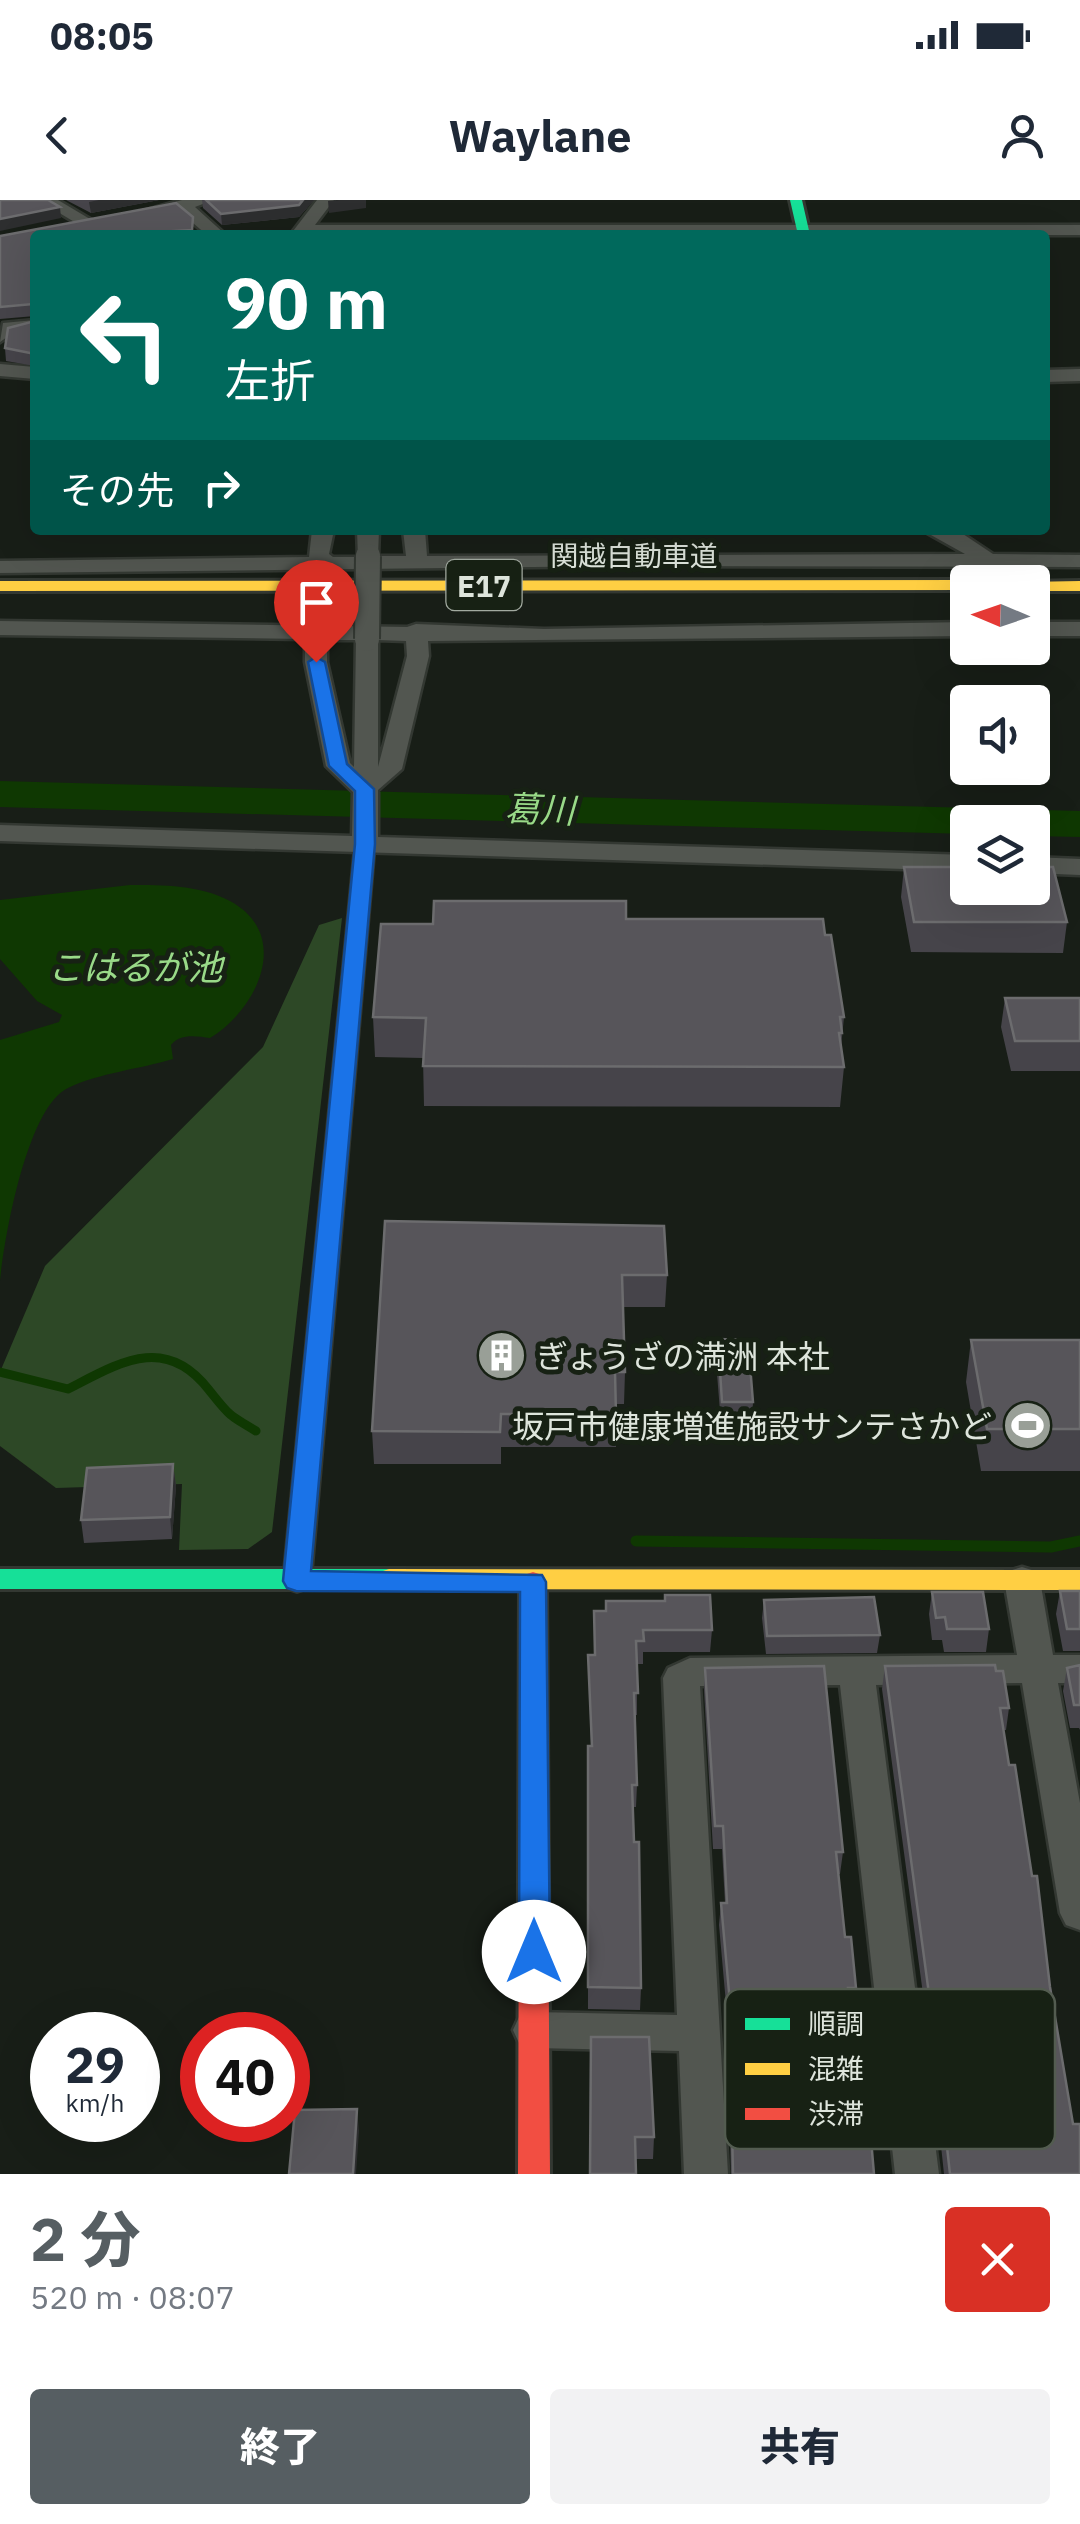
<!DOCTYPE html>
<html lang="ja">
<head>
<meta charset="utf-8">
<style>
	:root { --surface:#fff; --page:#f2f2f3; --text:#1f2937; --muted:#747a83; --accent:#565e62 }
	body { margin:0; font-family:"IBM Plex Sans","Noto Sans JP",sans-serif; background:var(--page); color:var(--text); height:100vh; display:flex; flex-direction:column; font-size:38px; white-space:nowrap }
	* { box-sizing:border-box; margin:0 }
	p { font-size:32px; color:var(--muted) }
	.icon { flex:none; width:55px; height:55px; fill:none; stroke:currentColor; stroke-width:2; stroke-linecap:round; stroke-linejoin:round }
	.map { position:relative; height:1974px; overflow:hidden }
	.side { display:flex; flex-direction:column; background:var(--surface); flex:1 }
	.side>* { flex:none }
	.guide { position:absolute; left:30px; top:30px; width:1020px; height:305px; border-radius:10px; box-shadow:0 10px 40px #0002; background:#00695c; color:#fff; overflow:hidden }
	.needle { width:65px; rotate:272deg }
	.fabs { position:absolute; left:950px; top:365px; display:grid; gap:20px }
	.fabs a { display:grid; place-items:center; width:100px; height:100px; border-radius:10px; background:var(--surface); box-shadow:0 10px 40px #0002; font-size:50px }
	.speed { position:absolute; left:30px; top:1812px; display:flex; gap:20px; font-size:50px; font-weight:700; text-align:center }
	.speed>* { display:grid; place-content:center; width:130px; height:130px; border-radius:50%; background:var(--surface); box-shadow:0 10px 40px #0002; line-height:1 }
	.speed small { font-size:25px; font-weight:400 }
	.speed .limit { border:15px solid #d22; background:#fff; color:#111 }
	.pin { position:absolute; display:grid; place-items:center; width:85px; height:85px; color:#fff; margin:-102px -42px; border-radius:50% 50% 50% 0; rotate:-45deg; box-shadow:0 0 10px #0007 }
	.pin .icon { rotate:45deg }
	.me { position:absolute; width:110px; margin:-55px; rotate:0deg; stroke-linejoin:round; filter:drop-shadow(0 0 8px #0008) }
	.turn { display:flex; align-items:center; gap:35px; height:210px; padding:0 30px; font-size:45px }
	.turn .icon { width:130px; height:130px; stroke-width:2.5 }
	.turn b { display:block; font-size:70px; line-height:85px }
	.then { display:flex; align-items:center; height:95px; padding:0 30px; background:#0003; gap:20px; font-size:38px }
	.round { display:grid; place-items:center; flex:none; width:105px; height:105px; border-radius:10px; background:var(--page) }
	.headline { display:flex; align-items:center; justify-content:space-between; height:170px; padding:0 30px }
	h1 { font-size:60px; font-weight:800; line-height:75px; color:var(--accent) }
	.primary-button { display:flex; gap:20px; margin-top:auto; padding:20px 30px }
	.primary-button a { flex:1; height:115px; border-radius:10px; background:var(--accent); color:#fff; font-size:40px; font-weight:800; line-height:115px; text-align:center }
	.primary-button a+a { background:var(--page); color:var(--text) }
	.status { display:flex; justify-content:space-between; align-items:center; height:70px; padding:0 50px; background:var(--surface); direction:ltr }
	.status svg { height:28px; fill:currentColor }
	header { display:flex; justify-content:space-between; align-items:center; height:130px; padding:0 30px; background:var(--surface); font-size:45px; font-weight:800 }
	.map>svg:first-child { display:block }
	.green { fill:#2d4826 }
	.water { fill:#0f3802 }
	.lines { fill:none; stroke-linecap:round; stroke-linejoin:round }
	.stream-far1 { stroke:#0f3802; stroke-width:9 }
	.stream { stroke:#0f3802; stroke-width:11 }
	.river { fill:#0f3802; fill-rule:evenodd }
	.street-casing { stroke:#333832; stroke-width:5 }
	.fast-casing { stroke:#333832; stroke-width:6 }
	.slow-casing { stroke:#333832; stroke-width:6 }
	.jam-casing { stroke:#333832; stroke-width:6 }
	.street { fill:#525650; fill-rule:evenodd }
	.fast { fill:#16e098; fill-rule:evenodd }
	.slow { fill:#ffcf43; fill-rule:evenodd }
	.jam { fill:#f24e42; fill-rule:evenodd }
	.street-bridge-casing { stroke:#333832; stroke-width:28; stroke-linecap:butt }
	.street-bridge { stroke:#525650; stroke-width:24 }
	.wall { fill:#46444a }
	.shaded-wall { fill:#2d2e2f }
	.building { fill:#57555a; stroke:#6c6c6e; stroke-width:2.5 }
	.route { fill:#1a73e8; stroke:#114b97; stroke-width:2.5 }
	.labels { text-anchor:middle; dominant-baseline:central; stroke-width:10; stroke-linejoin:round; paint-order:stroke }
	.far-street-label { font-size:28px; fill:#dee5dc; stroke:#172114 }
	.shield { fill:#172114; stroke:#a2aaa0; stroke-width:2.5 }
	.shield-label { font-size:30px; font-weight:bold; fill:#dee5dc }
	.poi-label { font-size:32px; fill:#dee5dc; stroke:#172114; text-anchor:start }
	.water-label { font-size:35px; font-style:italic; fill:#99da88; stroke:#172114 }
	.key { fill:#172114; stroke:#535c50; stroke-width:2.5 }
	.key-label { font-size:28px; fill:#dee5dc }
</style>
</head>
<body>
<div class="status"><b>08:05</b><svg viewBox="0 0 49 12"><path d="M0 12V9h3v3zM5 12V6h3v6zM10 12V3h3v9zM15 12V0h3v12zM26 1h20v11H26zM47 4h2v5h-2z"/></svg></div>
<header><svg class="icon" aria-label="back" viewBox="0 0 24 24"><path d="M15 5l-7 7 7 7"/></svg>Waylane<svg class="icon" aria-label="person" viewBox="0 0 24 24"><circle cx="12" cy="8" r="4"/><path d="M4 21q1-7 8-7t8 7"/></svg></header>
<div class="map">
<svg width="1080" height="1974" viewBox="0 0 1080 1974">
	<rect width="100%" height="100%" fill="#181e17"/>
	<path class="green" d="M342 718 272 1332 248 1349 179 1350 182 1284 56 1288 0 1246V1172L45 1066 263 847 319 725Z"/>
	<path class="water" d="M130 685C163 685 200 685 230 701 293 735 257 810 210 838 197 836 180 833 171 845L173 859C140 869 99 873 68 888 27 907 4 1038 0 1081V840L59 822 62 815 37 801 0 759V700Z"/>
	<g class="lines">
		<path class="stream-far1" d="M0 1172 68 1189C119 1163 165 1133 209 1190 229 1215 227 1214 256 1231"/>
		<path class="stream" d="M636 1341 1051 1347 1080 1341"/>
		<path class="river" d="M0 581 1080 611V637L1032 636V622H968V634L0 607Z"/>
		<defs>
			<path id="street" d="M38 0H58L95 22 81 26Z
				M182 0H213L195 7 226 35H207L179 11 141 19 133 14Z
				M317 0H334L315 25H1080V35H290Z
				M35 120V130L14 132 0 142 3 123Z
				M0 164 35 167V179L0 176Z
				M1080 169V181L1045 182V170Z
				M312 330H334L329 354 333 357H358L357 330H379L378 356H406L403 330H425L427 356 965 354 922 330 960 332 993 354 1080 355V367L629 366 0 373V361L309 357Z
				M0 421 407 427 416 424 544 429 968 422V436L428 441 429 456 402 569 378 590V637L968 655V671L0 641V625L352 636 353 592 326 566 305 462V439L0 435ZM327 440H356L354 567 350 563 327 462ZM378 440 406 441 407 456 378 567Z
				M1032 422H1080V436H1032Z
				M1032 657 1080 659V675L1032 673Z
				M1022 1367 1035 1371 1040 1380 1053 1455H1080V1483H1058L1080 1603V1730L1066 1725 1060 1713 1022 1483 876 1485 939 1974H895L840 1485 700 1486 728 1974H684L679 1851 534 1848 519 1843 513 1830 519 1817 534 1812 677 1815 663 1478 668 1468 690 1458 1017 1455 1004 1380 1009 1371Z"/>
			<path id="fast" d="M790 0H802L810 35H798Z
				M0 1369H389L398 1372 402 1379 398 1386 389 1389H0Z"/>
			<path id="slow" d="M968 380 974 382H968V390L0 391V381Z
				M1080 381V391H1032V382H1026Z
				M389 1369 1080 1370V1390L389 1389 380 1386 376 1379 380 1372Z"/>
			<path id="jam" d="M365 638 374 644 310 1381 306 1388 297 1391 288 1388 284 1381 356 644Z
				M533 1372 542 1375 546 1382 550 1974H518L520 1382 524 1375Z"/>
		</defs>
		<use href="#street" class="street-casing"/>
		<use href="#fast" class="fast-casing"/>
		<use href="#slow" class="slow-casing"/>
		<use href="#jam" class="jam-casing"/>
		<use href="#street" class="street"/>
		<use href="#fast" class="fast"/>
		<use href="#slow" class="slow"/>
		<use href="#jam" class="jam"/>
		<defs>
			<path id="street-bridge" d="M367 439 368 356"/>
		</defs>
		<use href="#street-bridge" class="street-bridge-casing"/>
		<use href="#street-bridge" class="street-bridge"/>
	</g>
	<path class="wall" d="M66 0H159L91 13Z
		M202 0H314L299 17 222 25 203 8Z
		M193 17V35H35V116L0 119V36Z
		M35 121V166L6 161 5 148Z
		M904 667 1067 722 1063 753 911 752 901 697Z
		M626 719 825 735 844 817 841 847 844 867 840 907 424 906 423 858 375 857 373 817 433 724Z
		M1005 798H1080V871H1011L1001 827Z
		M664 1026 667 1075 665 1107H623L625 1172 624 1204H616V1247H501V1264H374L372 1231Z
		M718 1139 753 1202 752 1224H721L716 1161Z
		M971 1140H1080V1271H981L966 1182Z
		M173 1264 176 1286 172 1339 84 1343 81 1320Z
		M1060 1391H1080V1451H1063L1056 1414Z
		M932 1392 989 1429 986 1452H944L942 1440H932L929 1414Z
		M764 1400 880 1435 877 1453 766 1454 762 1418Z
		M606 1411 712 1430 710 1452H643V1464H637V1515H634L637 1585 636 1607H632L641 1788 640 1810 588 1809V1568L591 1546 588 1455H594Z
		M1080 1465V1530L1079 1528H1070L1063 1491 1067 1468Z
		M885 1466 996 1471 1009 1508 1006 1530H1003L1009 1565 1050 1787 1080 1974H944L932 1861 882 1489Z
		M705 1468 843 1652 840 1674H838L845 1737 856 1788 854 1810H851L856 1858 874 1974H731L727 1815 719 1725 721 1703H725L722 1649H713L704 1490Z
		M591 1837 654 1937 653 1959H636Z"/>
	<path class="shaded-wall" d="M99 0H159L91 13 89 2Z
		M303 0H314L299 17 222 25 221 14Z
		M339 0H366V8L329 13 328 1Z
		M60 7 61 18 0 31V19Z
		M173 1264 176 1286 172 1339 170 1317Z
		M357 1909 359 1931 356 1974H353Z"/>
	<path class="building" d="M0 0H48L60 7 0 19Z
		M206 0H303L299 5 221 14Z
		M176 3 193 17 192 30 142 33V35H35V106L33 104 0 107V36Z
		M35 121V154L5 148 8 128Z
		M904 667H968V688H1032V667H1053L1067 722H914Z
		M434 701H626V719H823L825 735H831L844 817H840L842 833H839L844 867 423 866 426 818 373 817 381 724H433Z
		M1005 798H1080V841H1015Z
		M385 1021 664 1026 667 1075H622L625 1172H615L616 1215 501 1214 500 1232 372 1231Z
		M718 1139 748 1140 753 1202H722Z
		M971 1140H1080V1229H987Z
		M173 1264 170 1317 81 1320 87 1268Z
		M1060 1391H1080V1429H1067Z
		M932 1392H983L989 1429H947L945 1417 936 1418Z
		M665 1395H710L712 1430H643L644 1441H636L638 1493H634L637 1585H632L634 1642H639L641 1788 588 1787V1546H592L588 1455H595L594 1411H606V1401H665Z
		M874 1397 880 1435 767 1436 764 1400Z
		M995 1465 996 1471H1003L1009 1508H1000L1009 1565H1015L1032 1676H1037L1050 1787 1073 1924H1080V1974H950L935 1839 885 1466Z
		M1080 1465V1505H1074L1067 1468Z
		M824 1466 843 1652H836L845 1737H851L856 1788H848L856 1858H864L874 1974H733L729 1792 721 1703H727L723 1626H715L705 1468Z
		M591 1837H649L654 1937H635L636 1974H590Z
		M357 1909 353 1974H289L295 1910Z"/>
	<path class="route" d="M316 457 325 462 347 564 374 589 375 644 311 1371 542 1375 546 1382 550 1752 545 1762 534 1766 523 1762 519 1752 520 1392 296 1391 287 1388 283 1381 355 644V591L329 566 308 462Z"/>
	<defs>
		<symbol id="building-disc" viewBox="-11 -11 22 22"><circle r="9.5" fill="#999f97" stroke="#172114"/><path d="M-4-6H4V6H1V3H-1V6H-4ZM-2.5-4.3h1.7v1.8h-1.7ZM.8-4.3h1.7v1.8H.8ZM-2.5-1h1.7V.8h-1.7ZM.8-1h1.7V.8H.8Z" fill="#fff"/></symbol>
		<symbol id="stadium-disc" viewBox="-11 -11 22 22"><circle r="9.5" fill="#999f97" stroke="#172114"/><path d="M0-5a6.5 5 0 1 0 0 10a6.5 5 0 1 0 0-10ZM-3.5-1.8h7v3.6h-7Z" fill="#fff"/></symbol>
	</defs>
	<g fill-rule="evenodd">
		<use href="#building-disc" x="474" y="1128" width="55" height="55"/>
		<use href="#stadium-disc" x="1000" y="1198" width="55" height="55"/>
	</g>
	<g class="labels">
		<g class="far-street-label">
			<text x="634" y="355">関越自動車道</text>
		</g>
		<rect class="shield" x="446.5" y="360" width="75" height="50" rx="8"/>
		<g class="shield-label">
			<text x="484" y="385">E17</text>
		</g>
		<g class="poi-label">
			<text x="536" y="1156">ぎょうざの満洲 本社</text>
			<text x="992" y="1226" text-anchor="end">坂戸市健康増進施設サンテさかど</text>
		</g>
		<g class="water-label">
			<text transform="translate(540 609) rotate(2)">葛川</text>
			<text x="135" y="767">こはるが池</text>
		</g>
	</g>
	<rect x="725" y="1789" width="330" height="160" rx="15" class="key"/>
	<rect x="745" y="1818" width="45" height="12" fill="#16e098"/>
	<rect x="745" y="1863" width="45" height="12" fill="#ffcf43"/>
	<rect x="745" y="1908" width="45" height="12" fill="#f24e42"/>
	<g class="key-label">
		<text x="808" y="1834">順調</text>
		<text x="808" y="1879">混雑</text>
		<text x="808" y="1924">渋滞</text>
	</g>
</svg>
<div class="fabs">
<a><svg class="needle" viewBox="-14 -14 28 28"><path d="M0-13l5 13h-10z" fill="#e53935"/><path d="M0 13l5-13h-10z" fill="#747a83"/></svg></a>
<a><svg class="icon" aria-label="sound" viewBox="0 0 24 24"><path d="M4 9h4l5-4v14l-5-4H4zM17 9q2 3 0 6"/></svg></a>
<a><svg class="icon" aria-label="layers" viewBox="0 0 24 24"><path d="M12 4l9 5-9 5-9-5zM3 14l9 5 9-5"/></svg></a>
</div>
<div class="speed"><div>29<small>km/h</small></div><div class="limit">40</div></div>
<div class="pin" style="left:316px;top:462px;background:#d93025"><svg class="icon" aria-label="arrive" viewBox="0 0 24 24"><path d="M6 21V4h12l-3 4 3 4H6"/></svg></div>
<svg class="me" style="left:534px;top:1752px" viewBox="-20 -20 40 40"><circle r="19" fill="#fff"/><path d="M0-13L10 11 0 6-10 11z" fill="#1a73e8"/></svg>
<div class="guide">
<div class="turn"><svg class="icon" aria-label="left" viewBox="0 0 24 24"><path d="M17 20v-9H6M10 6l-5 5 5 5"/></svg><div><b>90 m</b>左折</div></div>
<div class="then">その先<svg class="icon" aria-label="right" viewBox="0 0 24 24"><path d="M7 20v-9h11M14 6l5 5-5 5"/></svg></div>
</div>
</div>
<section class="side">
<div class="headline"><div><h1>2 分</h1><p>520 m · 08:07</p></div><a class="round" style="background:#d93025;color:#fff"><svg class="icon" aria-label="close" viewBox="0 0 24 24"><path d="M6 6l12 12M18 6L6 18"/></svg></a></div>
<div class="primary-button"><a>終了</a><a>共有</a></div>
</section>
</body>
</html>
